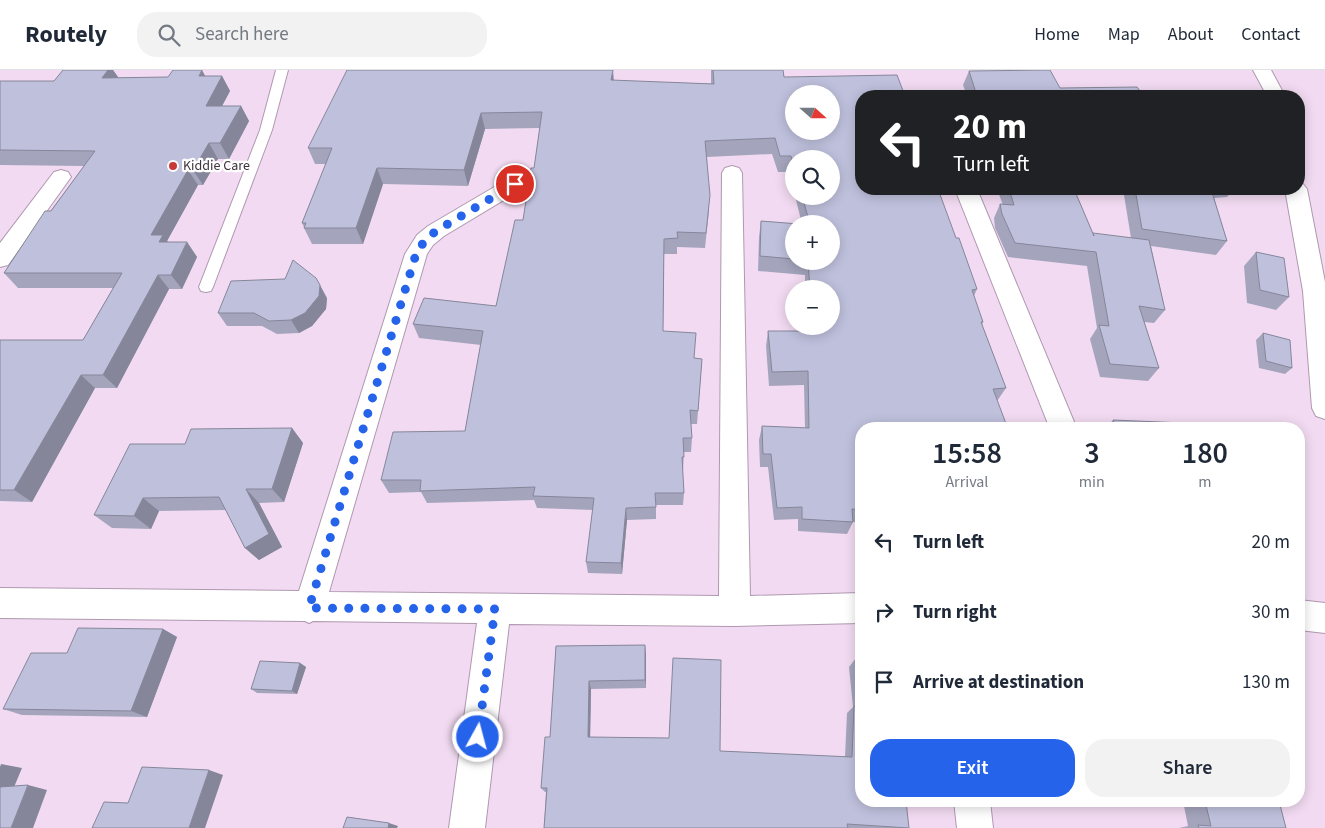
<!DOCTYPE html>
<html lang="en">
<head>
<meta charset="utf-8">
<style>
	:root { --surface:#fff; --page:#f2f2f3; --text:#1f2937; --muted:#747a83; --line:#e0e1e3; --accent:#2563eb }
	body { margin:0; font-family:"Source Sans 3",sans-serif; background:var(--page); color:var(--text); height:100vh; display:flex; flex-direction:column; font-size:19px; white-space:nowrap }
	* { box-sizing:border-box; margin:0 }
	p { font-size:16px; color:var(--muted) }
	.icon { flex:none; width:28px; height:28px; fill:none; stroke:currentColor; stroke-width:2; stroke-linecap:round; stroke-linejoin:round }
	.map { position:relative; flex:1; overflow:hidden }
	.panel { position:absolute; left:855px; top:352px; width:450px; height:385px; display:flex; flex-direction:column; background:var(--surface); border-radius:20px; box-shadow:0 2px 12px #0003 }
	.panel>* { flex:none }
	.hud { position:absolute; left:855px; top:20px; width:450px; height:105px; border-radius:20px; box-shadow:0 2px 12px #0003; background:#202124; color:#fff; overflow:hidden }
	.needle { width:32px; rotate:111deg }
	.fabs { position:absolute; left:785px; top:15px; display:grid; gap:10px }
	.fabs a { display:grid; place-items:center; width:55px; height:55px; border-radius:50%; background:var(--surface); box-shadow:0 2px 12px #0003; font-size:25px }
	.pin { position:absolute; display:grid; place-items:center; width:42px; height:42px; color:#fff; margin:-21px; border:2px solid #fff; border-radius:50%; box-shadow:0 1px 5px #0007 }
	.me { position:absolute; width:55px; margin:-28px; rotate:7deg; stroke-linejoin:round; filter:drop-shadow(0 0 4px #0008) }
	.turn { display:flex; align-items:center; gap:18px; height:105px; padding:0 15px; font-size:22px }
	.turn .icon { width:65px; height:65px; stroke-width:2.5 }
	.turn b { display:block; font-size:35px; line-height:42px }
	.eta { display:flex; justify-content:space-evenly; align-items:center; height:85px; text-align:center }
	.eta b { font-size:30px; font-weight:600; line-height:35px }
	.cta { display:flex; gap:10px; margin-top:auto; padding:10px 15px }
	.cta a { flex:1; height:58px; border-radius:20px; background:var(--accent); color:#fff; font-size:20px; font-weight:600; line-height:58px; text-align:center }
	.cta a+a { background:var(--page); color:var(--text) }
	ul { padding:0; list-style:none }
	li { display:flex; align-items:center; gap:15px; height:70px; padding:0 15px }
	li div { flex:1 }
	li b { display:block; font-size:19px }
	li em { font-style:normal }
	header { display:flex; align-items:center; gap:30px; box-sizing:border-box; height:70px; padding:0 25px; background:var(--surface); border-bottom:1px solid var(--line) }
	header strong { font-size:24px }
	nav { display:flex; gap:28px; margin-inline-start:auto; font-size:18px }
	.search { width:350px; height:45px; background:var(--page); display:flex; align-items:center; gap:12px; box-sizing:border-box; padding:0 18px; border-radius:20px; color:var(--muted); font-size:19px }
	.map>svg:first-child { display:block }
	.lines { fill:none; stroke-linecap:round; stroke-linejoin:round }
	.service-casing { stroke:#af99af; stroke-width:2 }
	.minor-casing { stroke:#af99af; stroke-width:2 }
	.service { fill:#fff; fill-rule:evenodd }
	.minor { fill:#fff; fill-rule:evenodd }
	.wall { fill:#a4a5bd }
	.shaded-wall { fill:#86869a }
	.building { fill:#bfc0dc; stroke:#86869a; fill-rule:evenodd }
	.route { stroke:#2563eb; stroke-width:9; stroke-dasharray:0 16.2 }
	.poi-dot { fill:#c8393a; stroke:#fff; stroke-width:2 }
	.labels { text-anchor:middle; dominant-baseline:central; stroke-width:4.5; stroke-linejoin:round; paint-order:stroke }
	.far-poi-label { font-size:14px; fill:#3e353e; stroke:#fff; text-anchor:start }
</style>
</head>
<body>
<header>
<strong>Routely</strong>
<div class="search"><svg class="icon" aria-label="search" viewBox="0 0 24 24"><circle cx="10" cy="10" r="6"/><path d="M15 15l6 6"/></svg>Search here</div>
<nav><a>Home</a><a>Map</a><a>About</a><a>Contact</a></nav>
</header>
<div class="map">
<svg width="1325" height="758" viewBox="0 0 1325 758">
	<rect width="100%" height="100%" fill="#f2dbf2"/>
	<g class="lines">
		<defs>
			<path id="service" d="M276 0H288L272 60 213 217 211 221 206 222 201 221 199 217 260 60Z"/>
			<path id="minor" d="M1253 0H1271L1285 26H1267Z
				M732 96 739 98 742 103 750 526 861 523V553L735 556 509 554 485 758H449L477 553 313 551 309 553 305 551 0 548V518L299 521 405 184 417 165 428 156 508 109 515 107 522 109 525 114 522 119 444 166 433 175 427 184 329 522 719 526 722 103 725 98Z
				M61 100 68 102 71 107 8 195 0 197V173L54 102Z
				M1299 113 1303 114 1307 119 1325 212V349L1316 346 1312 338 1303 221 1285 119H1299Z
				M955 119H977L1077 359H1050Z
				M1299 530 1325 533V563L1299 560Z
				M954 731H990L993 758H957Z"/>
		</defs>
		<use href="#service" class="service-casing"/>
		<use href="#minor" class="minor-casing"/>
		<use href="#service" class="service"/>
		<use href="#minor" class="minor"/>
	</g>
	<path class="wall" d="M63 0H113L118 8 222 6 230 21 222 36H241L249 51 229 89H218L203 115H198L167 171 169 172H187L197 187 182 219H169L117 318H95L32 432 0 431V270H83L113 218H18L4 203 84 96 0 95V11H54Z
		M711 0H783L784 7 861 26 956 168 977 219 974 226 983 252 982 255 1006 318 997 331 861 359V452H853L847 464 798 461V449L774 450 768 397H760L759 370 762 356 805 358 804 315 769 316 766 276 768 261H807V256H831V219H805V205L758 201 759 167 761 151 794 154V191H831V154H802L795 126H831L794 89V123L788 102H778L772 84 707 87 709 141 705 178 677 177V184H664L663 261 694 288 702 289 697 354H691L692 368 691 382H684L683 400H682L684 423 683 435H656V449L627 450 622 504 588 503 586 492 593 440 537 438 534 430 427 433 421 422 389 423 381 410 465 361 481 275 419 268 413 254 496 236 523 150 534 98 540 58 485 59 468 116 383 114 363 174H312L304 158V157L302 153 326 94H315L308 78 614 11 711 14Z
		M969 1 1060 18 1144 26H967L963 15Z
		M997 119H1074L1093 164 1131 168 1123 119H1234L1227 127 1214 128 1227 171 1216 185 1151 176 1165 240 1154 253 1144 252 1159 298 1148 311 1100 307 1090 269 1097 258 1087 196 1008 187 995 158 994 148 1000 134 1003 135Z
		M1256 182 1289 227 1276 240 1247 233 1244 196Z
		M327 228 326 239 312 256 299 263 277 264 262 256H227L218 243Z
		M1263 263 1292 298 1285 304 1259 298 1256 270Z
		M1113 350 1208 359H1105Z
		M292 358 303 373 284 432 259 433 282 477 259 490 245 478 226 440 159 441 151 459 112 458 94 445 185 374Z
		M163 559 177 567 147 647 22 645 3 639 67 583Z
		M645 575 646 618 591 619 590 667 720 681 845 687 847 643 853 637 849 597 856 588 909 758H544L546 722H545L541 718 550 667 556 576Z
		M300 593 306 597 297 624 257 623 251 619Z
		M1183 731H1279L1286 758H1179L1188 756Z"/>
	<path class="shaded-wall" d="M108 0H113L121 11 102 8Z
		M202 0 210 15 199 6Z
		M613 0 614 13 611 10Z
		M222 6 230 21 214 51 206 36Z
		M241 36 249 51 229 89 220 73Z
		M481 43 485 59 468 116 464 100Z
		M209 73 218 89 203 115 193 100Z
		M377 98 383 114 363 174 356 158Z
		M188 100 198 115 167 171 174 180 170 187 151 165Z
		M187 172 197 187 182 219 171 205Z
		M158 205 169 219 117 318 103 305Z
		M320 215 327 228 326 239 312 256 299 263 291 250Z
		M81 305 95 318 32 432 14 420Z
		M292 358 303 373 284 432 272 419Z
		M246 419 259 433 282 477 259 490 245 478Z
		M143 428 159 441 151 459 134 446Z
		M626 438 627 450 622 504 621 493Z
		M163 559 177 567 147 647 131 641Z
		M645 575 646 584V618L645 610Z
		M300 593 306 597 297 624 292 621Z
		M589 611 591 619 590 674 588 667Z
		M1 694 22 698 12 722 0 720V697Z
		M209 700 223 705 205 758H189Z
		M28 715 47 720 33 758H11Z
		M389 753 398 756 397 758H388Z"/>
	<path class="building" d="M63 0H108L102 8 168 7 173 0H202L199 6H222L206 36H241L220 73H209L193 100H188L151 165H163L159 172H187L171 205H158L103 305H81L14 420H0V270H83L122 203H4L45 141H51L95 81 0 80V11H54Z
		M347 0H613L611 10 714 14 713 0H783L784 7 897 5 905 26H861V119H938L956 168H959L977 219 972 220 983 252H981L1006 318 993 319 1008 359H861V440L852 439 853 452 802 449V437L777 438 771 384H763L762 356 809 358 808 301 772 302 768 261H808V259H811V256H831V219H810L808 191H831V154H810L802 126H831V89H794V97L791 86H780L775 68 705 71 710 125 706 163 677 162 678 168 664 169 663 261 696 263 694 288 702 289 698 341 690 340 692 368H683L684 387H682L684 423H655L656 437 626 438 621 493 586 492 594 428 533 426 535 417 420 421 421 410H381L393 362 465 361 483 261 413 254 424 228 496 236 515 150H523L531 98H534L542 42 481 43 464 100 377 98 356 158H304L306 153H302L332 78H308ZM794 24H831V61H794Z
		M1050 0 1060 18 1137 17 1144 26H977L969 1Z
		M1009 119H1074L1094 166 1093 163 1149 170 1165 240 1139 236 1159 298 1110 294 1099 255 1109 256 1096 182 1015 173 1002 144 1000 134 1014 135Z
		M1135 119H1211L1227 171 1142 159Z
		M761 151 799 154H794V189L760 186Z
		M1256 182 1284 188 1289 227 1260 220Z
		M293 190 316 208 320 215 319 226 305 243 291 250 269 251 254 243H218L231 211 285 209Z
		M1263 263 1290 270 1292 298 1266 291Z
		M1113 350 1207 354 1208 359H1117Z
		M292 358 272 419H246L269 464 245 478 219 427 143 428 134 446 94 445 130 374H185L191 359Z
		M78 558 163 559 131 641 3 639 31 583H67Z
		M645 575V610L589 611 588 667 669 668 673 588 721 590 720 681 852 687 854 636 860 637 856 588H861V731H906L909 758 847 754 848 758H544L547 718H541L545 667H550L556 576Z
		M260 591 300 593 292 621 251 619Z
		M142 697 209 700 189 758H92L104 732 128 733Z
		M28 715 11 758H0V717Z
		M1205 731H1279L1286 758H1199L1198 755 1211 756Z
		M347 747 389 753 388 758H343Z"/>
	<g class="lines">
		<path class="route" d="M478 667 495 539 309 538 416 184 425 170 436 161 515 114"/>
	</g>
	<circle class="poi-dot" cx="173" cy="96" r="5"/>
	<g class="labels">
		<g class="far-poi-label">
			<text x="183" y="96">Kiddie Care</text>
		</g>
	</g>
</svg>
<div class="fabs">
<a><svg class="needle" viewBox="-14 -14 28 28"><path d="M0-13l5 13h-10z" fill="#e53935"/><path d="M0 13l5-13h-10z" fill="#747a83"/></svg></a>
<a><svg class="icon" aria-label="search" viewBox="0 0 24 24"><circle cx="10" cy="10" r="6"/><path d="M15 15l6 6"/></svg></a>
<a>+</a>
<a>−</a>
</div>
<div class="pin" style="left:515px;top:114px;background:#d93025"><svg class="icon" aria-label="arrive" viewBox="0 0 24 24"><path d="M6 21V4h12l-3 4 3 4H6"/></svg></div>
<svg class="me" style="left:478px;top:667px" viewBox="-20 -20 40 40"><circle r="17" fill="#2563eb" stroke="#fff" stroke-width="3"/><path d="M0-11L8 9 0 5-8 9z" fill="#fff"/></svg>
<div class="hud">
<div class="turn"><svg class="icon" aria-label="left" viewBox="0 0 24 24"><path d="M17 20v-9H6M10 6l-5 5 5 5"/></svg><div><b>20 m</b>Turn left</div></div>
</div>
<section class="panel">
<div class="eta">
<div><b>15:58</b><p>Arrival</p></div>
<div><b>3</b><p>min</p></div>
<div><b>180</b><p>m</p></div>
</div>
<ul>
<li><svg class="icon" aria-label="left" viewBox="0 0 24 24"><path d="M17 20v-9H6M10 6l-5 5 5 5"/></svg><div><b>Turn left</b></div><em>20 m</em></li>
<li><svg class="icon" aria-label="right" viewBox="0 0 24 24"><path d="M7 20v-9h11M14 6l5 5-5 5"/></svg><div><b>Turn right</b></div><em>30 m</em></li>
<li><svg class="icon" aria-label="arrive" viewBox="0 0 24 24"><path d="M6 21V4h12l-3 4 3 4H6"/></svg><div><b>Arrive at destination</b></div><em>130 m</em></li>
</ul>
<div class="cta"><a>Exit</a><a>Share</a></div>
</section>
</div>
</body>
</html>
